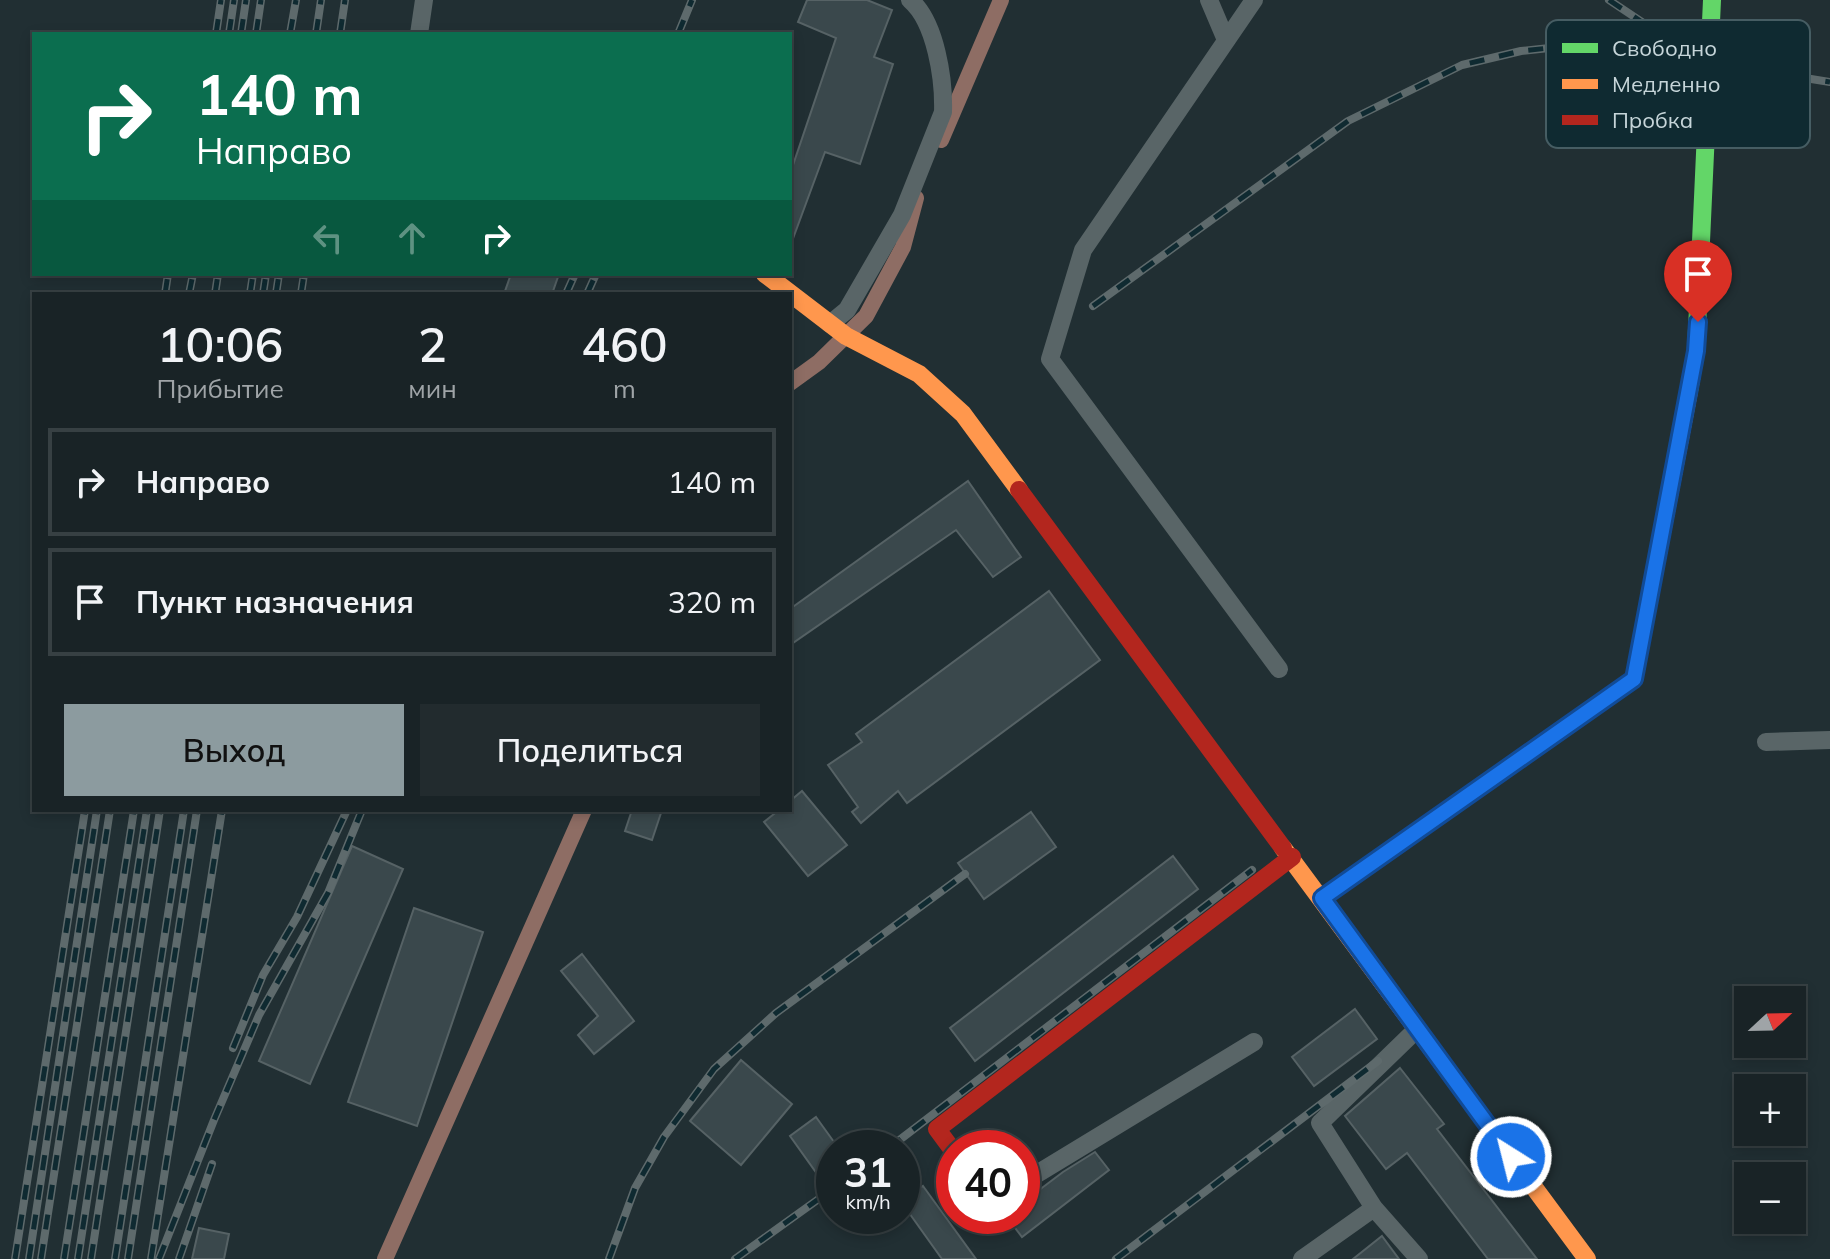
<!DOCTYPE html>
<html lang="ru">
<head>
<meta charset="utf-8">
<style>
	:root { --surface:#192326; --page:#222b2e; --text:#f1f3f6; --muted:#9fa4a7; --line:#374043; --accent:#8c9b9f }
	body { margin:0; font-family:Mulish,sans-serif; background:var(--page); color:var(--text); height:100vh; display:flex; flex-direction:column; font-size:30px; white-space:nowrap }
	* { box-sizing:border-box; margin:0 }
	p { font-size:26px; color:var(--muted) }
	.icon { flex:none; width:44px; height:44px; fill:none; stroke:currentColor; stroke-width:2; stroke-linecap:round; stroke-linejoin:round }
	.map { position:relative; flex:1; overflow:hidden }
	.drawer { position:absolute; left:32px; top:292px; width:760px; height:520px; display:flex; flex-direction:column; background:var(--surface); border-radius:0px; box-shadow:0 4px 12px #0003,0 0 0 2px var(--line) }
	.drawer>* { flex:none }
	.top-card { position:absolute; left:32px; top:32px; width:760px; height:244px; border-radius:0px; box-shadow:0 4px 12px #0003,0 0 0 2px var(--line); background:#0b6e4f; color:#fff; overflow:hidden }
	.needle { width:52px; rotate:68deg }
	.controls { position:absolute; left:1734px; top:986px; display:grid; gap:16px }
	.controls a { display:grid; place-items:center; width:72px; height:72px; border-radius:0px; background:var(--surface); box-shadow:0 4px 12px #0003,0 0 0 2px var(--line); font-size:40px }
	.speed { position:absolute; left:816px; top:1130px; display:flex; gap:16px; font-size:40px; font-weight:700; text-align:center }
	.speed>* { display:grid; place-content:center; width:104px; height:104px; border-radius:50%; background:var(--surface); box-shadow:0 4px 12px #0003,0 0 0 2px var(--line); line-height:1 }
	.speed small { font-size:20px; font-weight:400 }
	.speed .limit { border:12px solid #d22; background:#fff; color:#111 }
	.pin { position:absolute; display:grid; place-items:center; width:68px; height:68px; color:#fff; margin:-82px -34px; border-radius:50% 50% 50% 0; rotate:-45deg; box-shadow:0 0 8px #0007 }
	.pin .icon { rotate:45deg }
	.me { position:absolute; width:88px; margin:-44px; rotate:324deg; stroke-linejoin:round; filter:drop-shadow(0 0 6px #0008) }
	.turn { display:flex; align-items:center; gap:28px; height:168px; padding:0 32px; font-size:36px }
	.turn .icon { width:104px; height:104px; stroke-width:2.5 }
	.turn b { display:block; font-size:56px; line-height:68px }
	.lanes { display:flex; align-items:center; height:76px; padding:0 32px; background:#0003; justify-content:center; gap:40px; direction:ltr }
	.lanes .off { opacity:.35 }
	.eta { display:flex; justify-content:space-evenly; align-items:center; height:136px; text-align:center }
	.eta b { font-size:48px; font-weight:600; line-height:56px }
	.cta { display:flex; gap:16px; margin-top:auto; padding:16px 32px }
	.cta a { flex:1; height:92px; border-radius:0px; background:var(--accent); color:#111; font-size:32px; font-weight:600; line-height:92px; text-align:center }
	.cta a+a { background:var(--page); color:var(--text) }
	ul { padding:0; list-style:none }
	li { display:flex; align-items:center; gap:24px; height:108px; margin:0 16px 12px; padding:0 16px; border:4px solid var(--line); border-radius:0px }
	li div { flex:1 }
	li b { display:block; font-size:30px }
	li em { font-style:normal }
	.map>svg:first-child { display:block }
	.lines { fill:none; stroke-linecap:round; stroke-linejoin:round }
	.canal { stroke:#8e6d64; stroke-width:16 }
	.building { fill:#3a484c; stroke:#566265; stroke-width:2 }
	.street { stroke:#596567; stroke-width:18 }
	.fast { stroke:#63d668; stroke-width:18 }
	.slow { stroke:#ff974d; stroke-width:18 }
	.jam { stroke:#b3261e; stroke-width:18 }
	.rail-casing { stroke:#5e6a6c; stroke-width:8 }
	.rail { stroke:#0f2a31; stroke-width:5; stroke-dasharray:15; stroke-linecap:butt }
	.route-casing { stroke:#114b97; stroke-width:20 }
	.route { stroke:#1a73e8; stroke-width:14 }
	.key { fill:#0f2a31; stroke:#465d63; stroke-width:2 }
	.key-label { font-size:22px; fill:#c6d5d9 }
</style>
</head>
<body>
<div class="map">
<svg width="1830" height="1259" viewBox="0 0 1830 1259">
	<rect width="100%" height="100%" fill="#212f33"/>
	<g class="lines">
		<path class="canal" d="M941 140 1001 0
			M790 383 819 362 866 316 903 247 916 198
			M385 1259 584 810"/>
	</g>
	<path class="building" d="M807 0H867L892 10 874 57 893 64 860 164 825 152 791 244 790 174 836 38 798 22Z
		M511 274H559L552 294H504Z
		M968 481 1021 557 993 577 956 530 790 645V609Z
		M1049 591 1100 660 907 803 898 791 861 823 852 812 858 807 828 765 862 742 856 734Z
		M802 791 847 845 808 876 764 822 779 810H790V801Z
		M632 810H662L652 840 625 831Z
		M1031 812 1056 847 984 899 958 863Z
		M352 846 403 869 310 1084 259 1061Z
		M1173 856 1198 889 975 1061 950 1028Z
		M414 908 483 932 417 1126 348 1102Z
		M582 954 634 1021 594 1054 578 1035 598 1016 561 971Z
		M1355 1009 1377 1039 1314 1086 1292 1057Z
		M741 1060 792 1104 741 1165 690 1121Z
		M1400 1068 1444 1124 1437 1129 1537 1259H1488L1407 1153 1386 1169 1345 1116Z
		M816 1117 834 1142V1167L820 1178 790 1136Z
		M1095 1152 1109 1170 1022 1237 1006 1216H1022V1203L1063 1172Z
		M923 1186 976 1259H942L902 1203V1201Z
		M199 1228 229 1234 224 1259H192Z
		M1382 1236 1399 1259H1353Z"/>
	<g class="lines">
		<path class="street" d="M1209 0 1226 40
			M1254 0 1083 250 1050 359 1279 669
			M419 34 424 0
			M830 324 847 310 902 215 943 112C944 80 936 22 910 0
			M1766 742 1830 740
			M1417 1029 1320 1123 1374 1208 1419 1259
			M1022 1183 1254 1042
			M1302 1259 1374 1208"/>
		<path class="fast" d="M1689 391 1696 351 1712 0"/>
		<path class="slow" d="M765 274 846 336 919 374 963 414 1019 490
			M1283 848 1587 1259
			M1322 898 1634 679 1689 391"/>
		<path class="jam" d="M1019 490 1283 848
			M954 1152 937 1129 1292 857"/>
		<defs>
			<path id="rail" d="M1609 0 1654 30 1741 58
				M216 34 221 0
				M229 34 234 0
				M241 34 246 0
				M256 34 261 0
				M290 34 296 0
				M316 34 321 0
				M340 34 345 0
				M678 34 692 0
				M165 294 168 274
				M189 294 193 274
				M215 294 218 274
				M250 294 253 274
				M263 294 266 274
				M276 294 279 274
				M301 294 304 274
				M566 294 575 274
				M587 294 596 274
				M1093 306 1348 121 1462 65 1521 51 1577 45 1656 54 1830 82
				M233 1048 263 975 297 917 347 810
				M889 1148 1252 870
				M15 1259 85 810
				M29 1259 97 810
				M41 1259 110 810
				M64 1259 134 810
				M78 1259 147 810
				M91 1259 160 810
				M115 1259 184 810
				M128 1259 197 810
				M151 1259 222 810
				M159 1259 214 1120 259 1015 328 893 362 810
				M179 1259 212 1164
				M609 1259 635 1188 664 1137 714 1069 776 1013 965 874
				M735 1259 834 1188
				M1116 1259 1378 1061"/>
		</defs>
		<use href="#rail" class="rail-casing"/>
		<use href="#rail" class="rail"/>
	</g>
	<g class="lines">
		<defs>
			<path id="route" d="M1511 1157 1322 898 1634 679 1696 351 1698 322"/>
		</defs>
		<use href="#route" class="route-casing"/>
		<use href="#route" class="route"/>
	</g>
	<rect x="1546" y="20" width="264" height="128" rx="12" class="key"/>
	<rect x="1562" y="43" width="36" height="10" fill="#63d668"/>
	<rect x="1562" y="79" width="36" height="10" fill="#ff974d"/>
	<rect x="1562" y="115" width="36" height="10" fill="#b3261e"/>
	<g class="key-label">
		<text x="1612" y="56">Свободно</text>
		<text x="1612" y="92">Медленно</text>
		<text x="1612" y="128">Пробка</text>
	</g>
</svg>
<div class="controls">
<a><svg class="needle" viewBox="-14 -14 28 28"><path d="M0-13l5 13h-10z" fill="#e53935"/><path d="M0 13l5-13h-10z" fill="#9fa4a7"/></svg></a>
<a>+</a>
<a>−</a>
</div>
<div class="speed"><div>31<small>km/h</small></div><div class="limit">40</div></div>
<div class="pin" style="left:1698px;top:322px;background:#d93025"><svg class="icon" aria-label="arrive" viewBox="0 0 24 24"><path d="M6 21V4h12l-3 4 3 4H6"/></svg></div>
<svg class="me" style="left:1511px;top:1157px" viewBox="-20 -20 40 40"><circle r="17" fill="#1a73e8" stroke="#fff" stroke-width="3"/><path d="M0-11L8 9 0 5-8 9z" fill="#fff"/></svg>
<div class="top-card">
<div class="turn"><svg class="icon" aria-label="right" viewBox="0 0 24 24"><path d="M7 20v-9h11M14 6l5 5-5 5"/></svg><div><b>140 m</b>Направо</div></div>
<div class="lanes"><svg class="icon off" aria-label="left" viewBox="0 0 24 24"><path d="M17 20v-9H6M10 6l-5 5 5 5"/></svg><svg class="icon off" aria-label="ahead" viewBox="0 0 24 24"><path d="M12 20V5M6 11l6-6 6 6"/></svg><svg class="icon" aria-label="right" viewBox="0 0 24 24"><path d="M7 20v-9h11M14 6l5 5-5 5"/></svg></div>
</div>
<section class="drawer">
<div class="eta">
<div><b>10:06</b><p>Прибытие</p></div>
<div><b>2</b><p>мин</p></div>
<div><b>460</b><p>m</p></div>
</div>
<ul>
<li><svg class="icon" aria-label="right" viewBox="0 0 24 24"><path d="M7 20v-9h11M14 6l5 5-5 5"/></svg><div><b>Направо</b></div><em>140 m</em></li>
<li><svg class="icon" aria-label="arrive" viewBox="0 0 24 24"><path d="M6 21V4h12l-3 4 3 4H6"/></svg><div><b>Пункт назначения</b></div><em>320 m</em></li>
</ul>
<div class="cta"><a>Выход</a><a>Поделиться</a></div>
</section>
</div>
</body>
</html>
